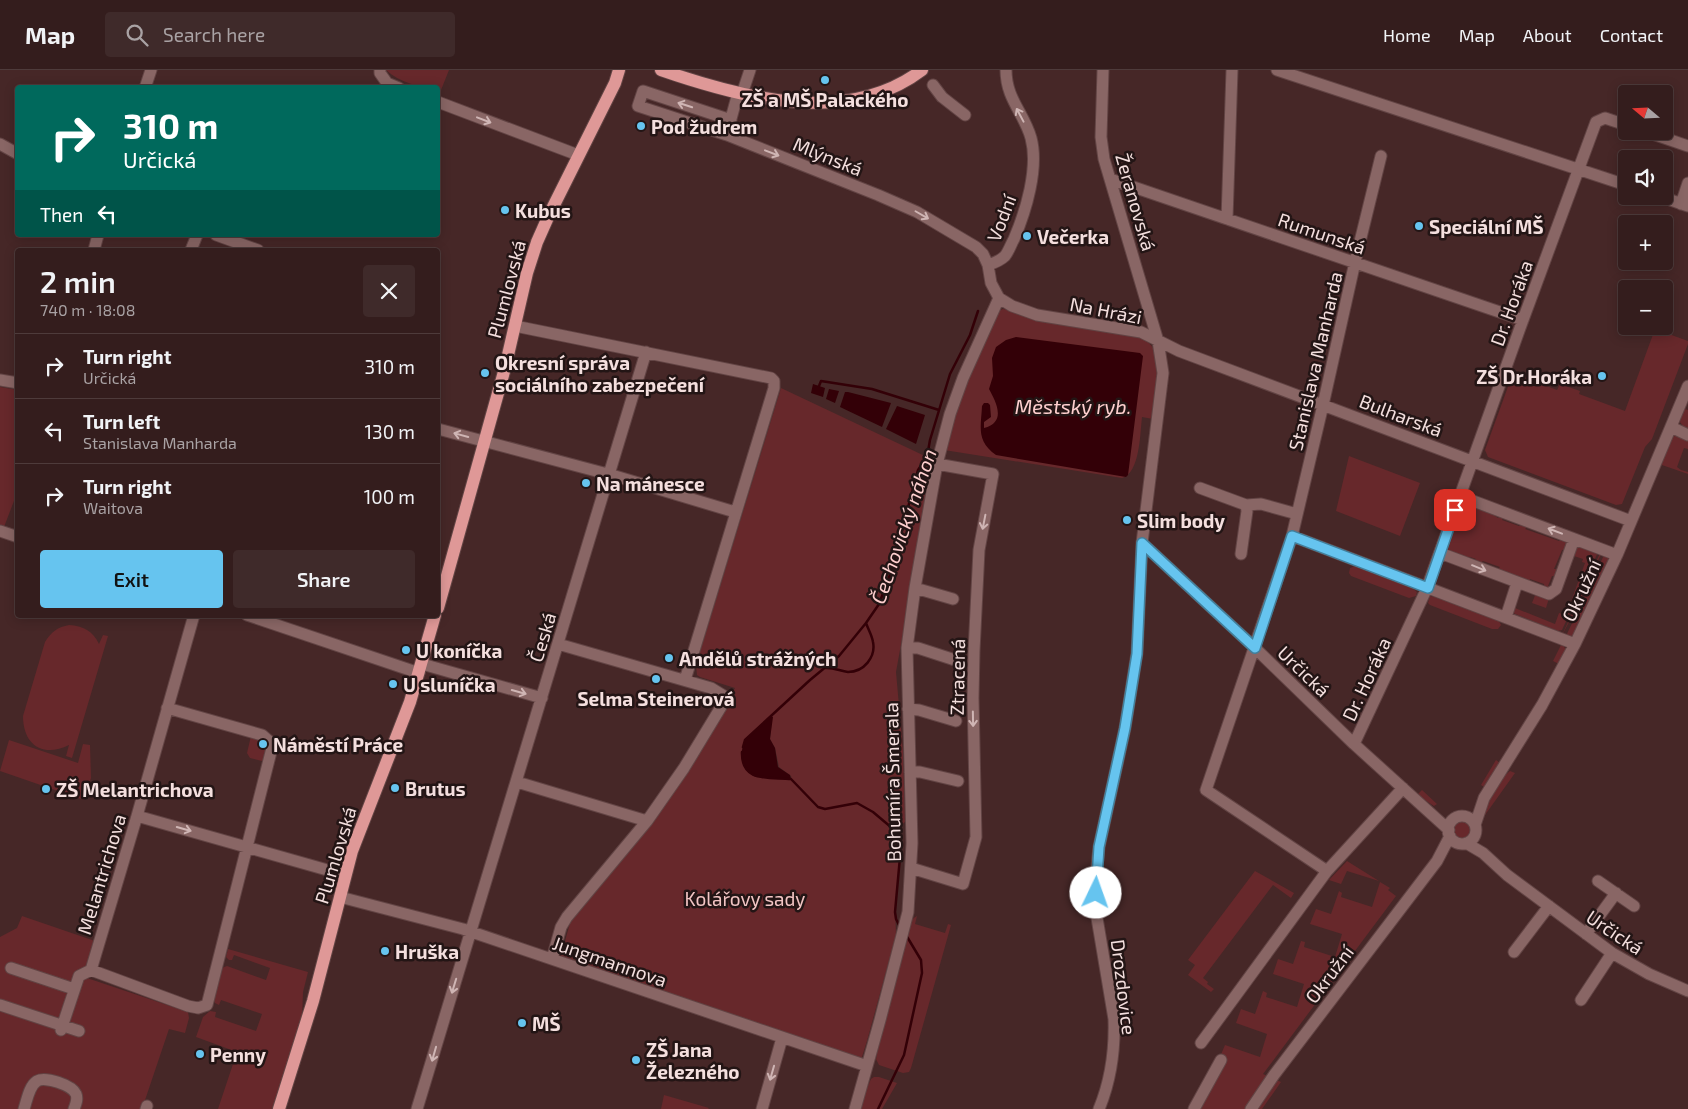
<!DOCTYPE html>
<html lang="en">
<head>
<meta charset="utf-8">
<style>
	:root { --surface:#341d1d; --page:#3f2a2a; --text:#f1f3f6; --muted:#a9a2a4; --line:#4e3b3b; --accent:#66c4ef }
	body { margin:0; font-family:"Exo 2",sans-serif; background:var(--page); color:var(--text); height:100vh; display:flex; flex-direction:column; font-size:19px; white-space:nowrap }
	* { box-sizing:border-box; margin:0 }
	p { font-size:16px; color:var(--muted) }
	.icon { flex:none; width:28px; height:28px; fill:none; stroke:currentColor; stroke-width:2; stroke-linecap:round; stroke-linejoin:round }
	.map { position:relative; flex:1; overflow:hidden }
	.sheet { position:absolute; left:15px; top:178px; width:425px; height:370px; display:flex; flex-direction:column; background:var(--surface); border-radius:5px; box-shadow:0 2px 12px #0003,0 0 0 1px var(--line) }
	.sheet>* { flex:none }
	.hud { position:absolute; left:15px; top:15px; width:425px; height:152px; border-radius:5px; box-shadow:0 2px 12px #0003,0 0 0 1px var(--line); background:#00695c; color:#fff; overflow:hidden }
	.needle { width:32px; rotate:289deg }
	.controls { position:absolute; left:1618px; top:15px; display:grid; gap:10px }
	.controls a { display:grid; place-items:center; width:55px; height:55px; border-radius:5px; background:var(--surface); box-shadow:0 2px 12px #0003,0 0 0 1px var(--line); font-size:25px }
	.pin { position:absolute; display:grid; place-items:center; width:42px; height:42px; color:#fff; margin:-21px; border-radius:10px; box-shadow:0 2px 8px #0006 }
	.me { position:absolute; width:55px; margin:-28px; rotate:3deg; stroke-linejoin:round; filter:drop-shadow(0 0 4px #0008) }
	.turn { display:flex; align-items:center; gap:18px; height:105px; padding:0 25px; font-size:22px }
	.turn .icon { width:65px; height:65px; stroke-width:2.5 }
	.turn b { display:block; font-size:35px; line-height:42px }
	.then { display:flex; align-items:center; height:48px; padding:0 25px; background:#0003; gap:10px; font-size:19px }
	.round { display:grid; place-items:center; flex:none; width:52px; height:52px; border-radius:5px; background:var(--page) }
	.headline { display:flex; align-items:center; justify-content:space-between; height:85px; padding:0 25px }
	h1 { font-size:30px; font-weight:600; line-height:38px }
	.cta { display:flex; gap:10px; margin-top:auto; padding:10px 25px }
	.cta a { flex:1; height:58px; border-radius:5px; background:var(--accent); color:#111; font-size:20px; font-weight:600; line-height:58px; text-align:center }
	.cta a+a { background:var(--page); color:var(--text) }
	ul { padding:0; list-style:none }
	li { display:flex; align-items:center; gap:15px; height:65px; padding:0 25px; border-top:1px solid var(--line) }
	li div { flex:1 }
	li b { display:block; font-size:19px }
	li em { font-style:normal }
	header { display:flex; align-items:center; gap:30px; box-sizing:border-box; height:70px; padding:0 25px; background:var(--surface); border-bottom:1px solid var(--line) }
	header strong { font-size:24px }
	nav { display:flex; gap:28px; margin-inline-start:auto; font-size:18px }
	.search { width:350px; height:45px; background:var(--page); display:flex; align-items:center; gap:12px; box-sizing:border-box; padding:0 18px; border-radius:5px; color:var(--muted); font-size:19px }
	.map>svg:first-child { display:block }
	.green { fill:#67282b; fill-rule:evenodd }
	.water { fill:#330007 }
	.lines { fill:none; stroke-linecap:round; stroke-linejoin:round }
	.stream { stroke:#330007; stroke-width:2.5 }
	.minor-casing { stroke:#624444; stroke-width:13 }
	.major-casing { stroke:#624444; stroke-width:14 }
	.minor { stroke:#896665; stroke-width:11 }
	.major { stroke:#df9897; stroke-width:12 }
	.oneway { stroke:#cfb5b4 }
	.route-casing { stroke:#427f9b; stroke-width:12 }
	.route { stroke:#66c4ef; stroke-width:9 }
	.poi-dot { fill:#66c4ef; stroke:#231515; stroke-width:2 }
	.labels { text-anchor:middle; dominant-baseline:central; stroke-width:5; stroke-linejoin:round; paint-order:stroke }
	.poi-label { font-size:19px; font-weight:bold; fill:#f4dfde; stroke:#231515; text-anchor:start }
	.street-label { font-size:19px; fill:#f4dfde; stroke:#231515 }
	.park-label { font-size:19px; fill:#f3c5c4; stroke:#231515 }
	.water-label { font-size:20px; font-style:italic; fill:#ffd0cf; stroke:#231515 }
</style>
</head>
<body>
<header>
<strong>Map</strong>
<div class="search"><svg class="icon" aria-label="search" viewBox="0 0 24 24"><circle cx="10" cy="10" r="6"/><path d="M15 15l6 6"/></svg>Search here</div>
<nav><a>Home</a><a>Map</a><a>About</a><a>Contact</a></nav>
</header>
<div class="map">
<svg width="1688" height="1039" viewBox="0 0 1688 1039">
	<rect width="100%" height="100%" fill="#462727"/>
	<path class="green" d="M386 0H449L439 25 438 24V18C420 18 399 12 386 0Z
		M1003 239 1131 265C1137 267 1144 268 1149 273 1165 288 1156 329 1153 349L1142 347C1140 364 1140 403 1122 408L944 380 955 341 998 241Z
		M1655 259 1688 271V274L1652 369 1645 377 1622 434 1616 435 1488 387 1485 380 1513 303 1557 320 1560 314 1580 321 1579 324 1625 341Z
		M0 317 18 320 17 423 4 457 0 456Z
		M781 318 927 387 925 392 931 393 934 381 936 382 896 602 903 681 905 749V752L899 757 890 755 896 766 900 787 895 836 896 865 867 971 861 990 568 891 561 886 570 853 653 753 715 656 735 618 700 607 697 605 696 595ZM772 650 770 669 775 678 779 697 791 706 792 710 754 706 742 684 745 670Z
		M1682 338 1688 340V359L1683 356 1680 352Z
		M1677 365 1688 368V379L1684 378 1677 397 1681 400 1688 402V404L1659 394 1672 367Z
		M1349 386 1420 413 1400 466 1336 441Z
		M1467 432 1500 443 1495 446 1498 448 1503 444 1506 445 1502 450 1519 456 1523 454H1530L1525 459 1559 471 1564 467 1568 470V479L1562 480 1554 499H1561L1558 506H1552L1548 516H1554L1545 522 1544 514 1530 509 1529 516 1496 502 1500 497 1483 491 1478 495 1473 493 1476 489 1470 487 1465 490 1447 481 1463 436Z
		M1576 476 1599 480 1562 560 1558 561 1508 541 1514 534 1516 535 1515 538 1555 554 1559 543 1566 545 1585 493 1582 492 1583 489 1571 485Z
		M1601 481 1602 482 1574 543 1562 565Z
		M1605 483 1609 489 1574 565 1570 567 1566 566Z
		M1355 496 1412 518 1417 522 1416 526 1409 528 1351 506 1349 503 1350 498Z
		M1536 523 1549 528 1546 538 1532 533Z
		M1430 526 1455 532 1498 549 1501 555 1498 559H1492L1430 535 1428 533Z
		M69 555C83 556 93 561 99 574L103 565 108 566 72 688 66 686 69 675C43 688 23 675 23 646L45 572C51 562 58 557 69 555Z
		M1562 573 1566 580 1559 594 1553 591Z
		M251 666 262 670 268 678 266 692 250 688 247 683Z
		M9 670 78 693 83 674 90 675 91 708 84 730 0 701Z
		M1496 690 1500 693 1486 718 1481 715Z
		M1510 701 1515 703 1485 745 1481 743C1488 731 1499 709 1510 701Z
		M1422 720 1437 734 1434 736 1417 725Z
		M1453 760a9 9 0 1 1 18 0a9 9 0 1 1-18 0Z
		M1347 791 1379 811 1347 801 1341 814 1329 810Z
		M1255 801 1294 823 1291 828 1273 815 1203 908 1208 912 1207 914 1214 919 1211 922 1188 905 1195 895 1188 890Z
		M1380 812 1390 818 1388 820 1396 826 1263 1004 1281 1012 1262 1039H1198L1225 975 1260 987 1267 964 1236 953 1241 939 1255 944 1263 921 1267 923 1266 927 1297 937 1304 914 1273 904 1278 889 1293 894 1301 871 1305 872 1304 877 1335 887 1342 864 1310 854 1316 839 1331 844 1339 821 1342 823 1341 827 1372 837Z
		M22 846 95 871 84 907 188 942 189 948 185 963 169 959 142 1039H0V867L17 858Z
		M917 846 915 854 945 863 948 854 951 855 911 998 909 1002 903 1003 879 995 876 989 877 985 875 984 909 851Z
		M228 879 308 902 303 922 302 949 273 1039H218L237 982 196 967 203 947 210 941 216 942 215 947 256 961 262 944 221 930 219 935 215 933 213 928 222 898 227 896 266 910 270 898 234 885 232 890H229L226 887Z
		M874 1007H879L897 1013 882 1039H859L865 1018H867L871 1009Z
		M664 1025 709 1038 708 1039H661Z"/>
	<path class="water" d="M1016 267 1140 283 1143 286 1128 405 1126 407 996 385C976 371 981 357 982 336L984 333H988L990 335 991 347 984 352V358C1007 352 996 332 989 319L993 306 992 288 996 277 1006 270Z
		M813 314 825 318 823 327 811 323Z
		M829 319 839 321 835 333 826 329Z
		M845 322H848L891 333 882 357 840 337Z
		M897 336 925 345 916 374 886 359Z
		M771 646 773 647 770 669 775 678 778 697 790 705 791 709C779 708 766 709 755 706 741 702 738 681 746 670 752 661 763 653 771 646Z"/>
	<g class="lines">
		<path class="stream" d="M819 316 821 311 872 319 939 340
			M825 598C833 597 840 601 848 602 864 602 876 587 873 572 872 565 868 559 866 553
			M743 677 745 670 810 610 839 586 866 553 879 534 890 505 918 400 927 387 930 370 950 304 970 265 978 241
			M742 682C741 713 769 707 791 709L818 737 825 739 857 733 873 742 892 758 896 766 900 787 895 842 896 849 900 857
			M878 1039 904 985 922 903 921 890 906 865"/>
		<defs>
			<path id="minor" d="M380 0V3L387 13 399 18
				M1277 0 1626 115
				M933 15 942 27 965 45
				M145 18 151 0
				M742 24 750 0
				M438 32 578 85
				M731 50 643 21 638 36 727 65 878 125 917 142 976 177 983 184 988 195
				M729 56 738 23
				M1644 61 1688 76
				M0 74 18 84
				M1110 109 1523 250
				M1659 126 1688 136
				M1681 134 1688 113
				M1227 149 1232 0
				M216 165 258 180
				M94 180 98 165
				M191 180 197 165
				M999 228 1012 236 1037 245 1141 262 1179 281 1631 451
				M515 256 771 308 774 311V318L685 610
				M0 310 18 313
				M1671 357 1688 365
				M438 359 615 406 735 442
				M1200 418 1246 435 1261 434 1297 444
				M1460 426 1617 485
				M0 461 18 467
				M1292 466 1575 574
				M1142 473 1255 578 1354 674 1449 760
				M1440 483 1549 524 1556 519 1574 469
				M1241 484 1247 441 1246 435
				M915 518 953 529
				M247 545 419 603
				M1506 547 1517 513
				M907 578H918L955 590
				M422 594 542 628
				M908 639 919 640 956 651
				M1354 674 1427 518 1520 258 1596 52 1605 48 1626 55
				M910 702H920L958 711
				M517 712 647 751
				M137 746 345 805
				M1448 760a14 14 0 1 1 28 0a14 14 0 1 1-28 0Z
				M1475 755 1484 728 1542 635 1575 574 1617 485 1688 316
				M1466 773 1483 783 1507 805 1612 883 1649 904 1688 921
				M911 798 963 814 976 767 973 628 974 581 979 480 993 404 937 394
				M1327 801 1206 720 1292 466 1323 335 1355 192 1381 86
				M1598 811 1634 836
				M340 827 463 859 867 996
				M1586 864 1616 823
				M1514 882 1549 836
				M552 889 561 857 567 847 647 751 684 698 721 637 724 626 711 618 558 574
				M11 898 74 919
				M91 900 188 936 198 938 207 935 272 678 270 672 262 665 167 638
				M91 900 137 746 194 545
				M1581 930 1612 883
				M0 935 79 961
				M61 960 79 906 91 900
				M1201 973 1327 801 1403 718
				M24 1039C27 1030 29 1016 37 1011 45 1006 72 1015 76 1024 78 1029 76 1034 74 1039
				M146 1039 147 1036
				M417 1039 646 282
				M762 1039 782 968
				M855 1039 880 950 908 842 912 773 907 578 915 518 937 394 950 344 963 308 999 228 991 213 988 195C994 193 1000 191 1005 186 1009 181 1011 174 1014 169 1026 141 1039 98 1031 68 1024 43 1006 29 1006 0
				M1099 1039C1111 1010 1115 980 1114 949L1097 848 1096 806 1099 777 1125 658 1137 583 1142 473 1163 303 1158 271 1104 89 1101 67 1103 0
				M1194 1039 1221 990
				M1251 1039 1274 1005 1437 791 1450 766"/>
			<path id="major" d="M661 0C742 28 847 57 922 0
				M438 538 505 298 527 203 537 172 549 145 615 13 619 0
				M279 1039 313 931 352 781 410 632 435 545"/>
		</defs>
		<use href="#minor" class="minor-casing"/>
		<use href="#major" class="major-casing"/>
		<use href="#minor" class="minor"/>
		<use href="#major" class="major"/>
	</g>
	<defs><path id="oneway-shaft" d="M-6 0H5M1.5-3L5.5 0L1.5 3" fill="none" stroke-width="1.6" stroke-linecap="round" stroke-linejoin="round" transform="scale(1.25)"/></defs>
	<g class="oneway">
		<use href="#oneway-shaft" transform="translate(685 35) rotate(-162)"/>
		<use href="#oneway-shaft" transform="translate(1020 45) rotate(-118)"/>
		<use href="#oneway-shaft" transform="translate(484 50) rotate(21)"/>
		<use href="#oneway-shaft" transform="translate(772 83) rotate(21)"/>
		<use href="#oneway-shaft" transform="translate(922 145) rotate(30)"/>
		<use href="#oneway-shaft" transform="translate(461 365) rotate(-165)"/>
		<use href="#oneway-shaft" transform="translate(984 452) rotate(101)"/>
		<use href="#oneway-shaft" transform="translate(1555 461) rotate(-159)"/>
		<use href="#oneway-shaft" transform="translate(1479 498) rotate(22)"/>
		<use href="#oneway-shaft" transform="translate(519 622) rotate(16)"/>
		<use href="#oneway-shaft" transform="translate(973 649) rotate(89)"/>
		<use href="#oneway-shaft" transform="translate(184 759) rotate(16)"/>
		<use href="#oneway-shaft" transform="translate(454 916) rotate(107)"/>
		<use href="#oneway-shaft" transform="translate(434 984) rotate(106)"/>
		<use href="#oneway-shaft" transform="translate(772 1003) rotate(106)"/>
	</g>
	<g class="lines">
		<defs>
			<path id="route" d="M1096 823 1099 777 1125 658 1137 584 1142 473 1255 578 1292 466 1428 518 1455 440"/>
		</defs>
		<use href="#route" class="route-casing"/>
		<use href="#route" class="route"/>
	</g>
	<g class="poi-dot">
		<circle cx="825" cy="10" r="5"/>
		<circle cx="641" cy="56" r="5"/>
		<circle cx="505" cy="140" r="5"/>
		<circle cx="1419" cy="156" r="5"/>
		<circle cx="1027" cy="166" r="5"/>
		<circle cx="485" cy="303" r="5"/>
		<circle cx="1602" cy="306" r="5"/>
		<circle cx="586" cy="413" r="5"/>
		<circle cx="1127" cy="450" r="5"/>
		<circle cx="406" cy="580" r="5"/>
		<circle cx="669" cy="588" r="5"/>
		<circle cx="656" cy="609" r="5"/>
		<circle cx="393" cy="614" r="5"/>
		<circle cx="263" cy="674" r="5"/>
		<circle cx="395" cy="718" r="5"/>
		<circle cx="46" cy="719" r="5"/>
		<circle cx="385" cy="881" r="5"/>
		<circle cx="522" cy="953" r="5"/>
		<circle cx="200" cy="984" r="5"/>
		<circle cx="636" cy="990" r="5"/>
	</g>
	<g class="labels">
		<g class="poi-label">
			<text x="825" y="29" text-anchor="middle">ZŠ a MŠ Palackého</text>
			<text x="651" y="56">Pod žudrem</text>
			<text x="515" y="140">Kubus</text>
			<text x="1429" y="156">Speciální MŠ</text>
			<text x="1037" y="166">Večerka</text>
			<text x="495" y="292">Okresní správa<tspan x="495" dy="22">sociálního zabezpečení</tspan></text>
			<text x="1592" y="306" text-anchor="end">ZŠ Dr.Horáka</text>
			<text x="596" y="413">Na mánesce</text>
			<text x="1137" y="450">Slim body</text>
			<text x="416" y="580">U koníčka</text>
			<text x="679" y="588">Andělů strážných</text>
			<text x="403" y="614">U sluníčka</text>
			<text x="656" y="628" text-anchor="middle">Selma Steinerová</text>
			<text x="273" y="674">Náměstí Práce</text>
			<text x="405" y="718">Brutus</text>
			<text x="56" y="719">ZŠ Melantrichova</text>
			<text x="395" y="881">Hruška</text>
			<text x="532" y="953">MŠ</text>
			<text x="646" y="979">ZŠ Jana<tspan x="646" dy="22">Železného</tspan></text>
			<text x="210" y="984">Penny</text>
		</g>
		<g class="street-label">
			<text transform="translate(828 86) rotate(22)">Mlýnská</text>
			<text transform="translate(1136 132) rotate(74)">Žeranovská</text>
			<text transform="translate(1001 148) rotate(-69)">Vodní</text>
			<text transform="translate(1322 163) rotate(19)">Rumunská</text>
			<text transform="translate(506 219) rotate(-75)">Plumlovská</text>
			<text transform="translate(1511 233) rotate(-70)">Dr. Horáka</text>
			<text transform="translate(1106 240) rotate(11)">Na Hrázi</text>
			<text transform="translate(1315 291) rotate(-77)">Stanislava Manharda</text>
			<text transform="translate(1401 345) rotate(21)">Bulharská</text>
			<text transform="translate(1581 520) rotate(-65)">Okružní</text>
			<text transform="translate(542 567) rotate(-73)">Česká</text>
			<text transform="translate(1304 601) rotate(44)">Určická</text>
			<text transform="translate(957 607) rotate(-89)">Ztracená</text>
			<text transform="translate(1366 609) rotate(-65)">Dr. Horáka</text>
			<text transform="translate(892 712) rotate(-91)">Bohumíra Šmerala</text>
			<text transform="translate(335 785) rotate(-73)">Plumlovská</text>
			<text transform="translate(101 804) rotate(-73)">Melantrichova</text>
			<text transform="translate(1615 862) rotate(34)">Určická</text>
			<text transform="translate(610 891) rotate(19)">Jungmannova</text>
			<text transform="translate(1329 904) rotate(-53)">Okružní</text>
			<text transform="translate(1124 917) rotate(83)">Drozdovice</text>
		</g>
		<g class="park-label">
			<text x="745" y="828">Kolářovy sady</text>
		</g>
		<g class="water-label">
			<text x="1073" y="336">Městský ryb.</text>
			<text transform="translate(903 456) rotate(-71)">Čechovický náhon</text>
		</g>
	</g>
</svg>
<div class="controls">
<a><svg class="needle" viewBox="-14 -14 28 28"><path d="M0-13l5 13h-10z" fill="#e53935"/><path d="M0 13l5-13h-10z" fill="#a9a2a4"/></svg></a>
<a><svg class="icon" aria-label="sound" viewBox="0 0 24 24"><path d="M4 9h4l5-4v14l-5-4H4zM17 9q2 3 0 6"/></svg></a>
<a>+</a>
<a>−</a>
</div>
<div class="pin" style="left:1455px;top:440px;background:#d93025"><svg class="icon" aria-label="arrive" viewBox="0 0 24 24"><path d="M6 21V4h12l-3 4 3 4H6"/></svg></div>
<svg class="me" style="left:1096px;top:823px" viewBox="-20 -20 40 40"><circle r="19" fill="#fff"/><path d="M0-13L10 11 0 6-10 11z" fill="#66c4ef"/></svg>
<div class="hud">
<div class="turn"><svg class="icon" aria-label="right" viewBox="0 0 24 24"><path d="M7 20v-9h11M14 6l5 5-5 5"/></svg><div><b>310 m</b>Určická</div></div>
<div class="then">Then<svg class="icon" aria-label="left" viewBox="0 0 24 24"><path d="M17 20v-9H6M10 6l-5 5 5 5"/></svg></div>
</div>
<section class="sheet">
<div class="headline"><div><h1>2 min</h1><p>740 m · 18:08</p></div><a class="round"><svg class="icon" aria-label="close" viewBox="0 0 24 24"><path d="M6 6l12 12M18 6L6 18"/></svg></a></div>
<ul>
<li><svg class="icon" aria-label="right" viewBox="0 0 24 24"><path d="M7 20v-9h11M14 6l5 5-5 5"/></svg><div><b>Turn right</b><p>Určická</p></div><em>310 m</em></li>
<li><svg class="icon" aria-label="left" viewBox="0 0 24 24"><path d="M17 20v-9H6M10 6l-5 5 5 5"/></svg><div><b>Turn left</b><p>Stanislava Manharda</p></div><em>130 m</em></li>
<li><svg class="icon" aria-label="right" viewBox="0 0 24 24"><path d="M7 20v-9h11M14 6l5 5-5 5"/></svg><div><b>Turn right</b><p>Waitova</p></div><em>100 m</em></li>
</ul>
<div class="cta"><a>Exit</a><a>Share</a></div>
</section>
</div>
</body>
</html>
